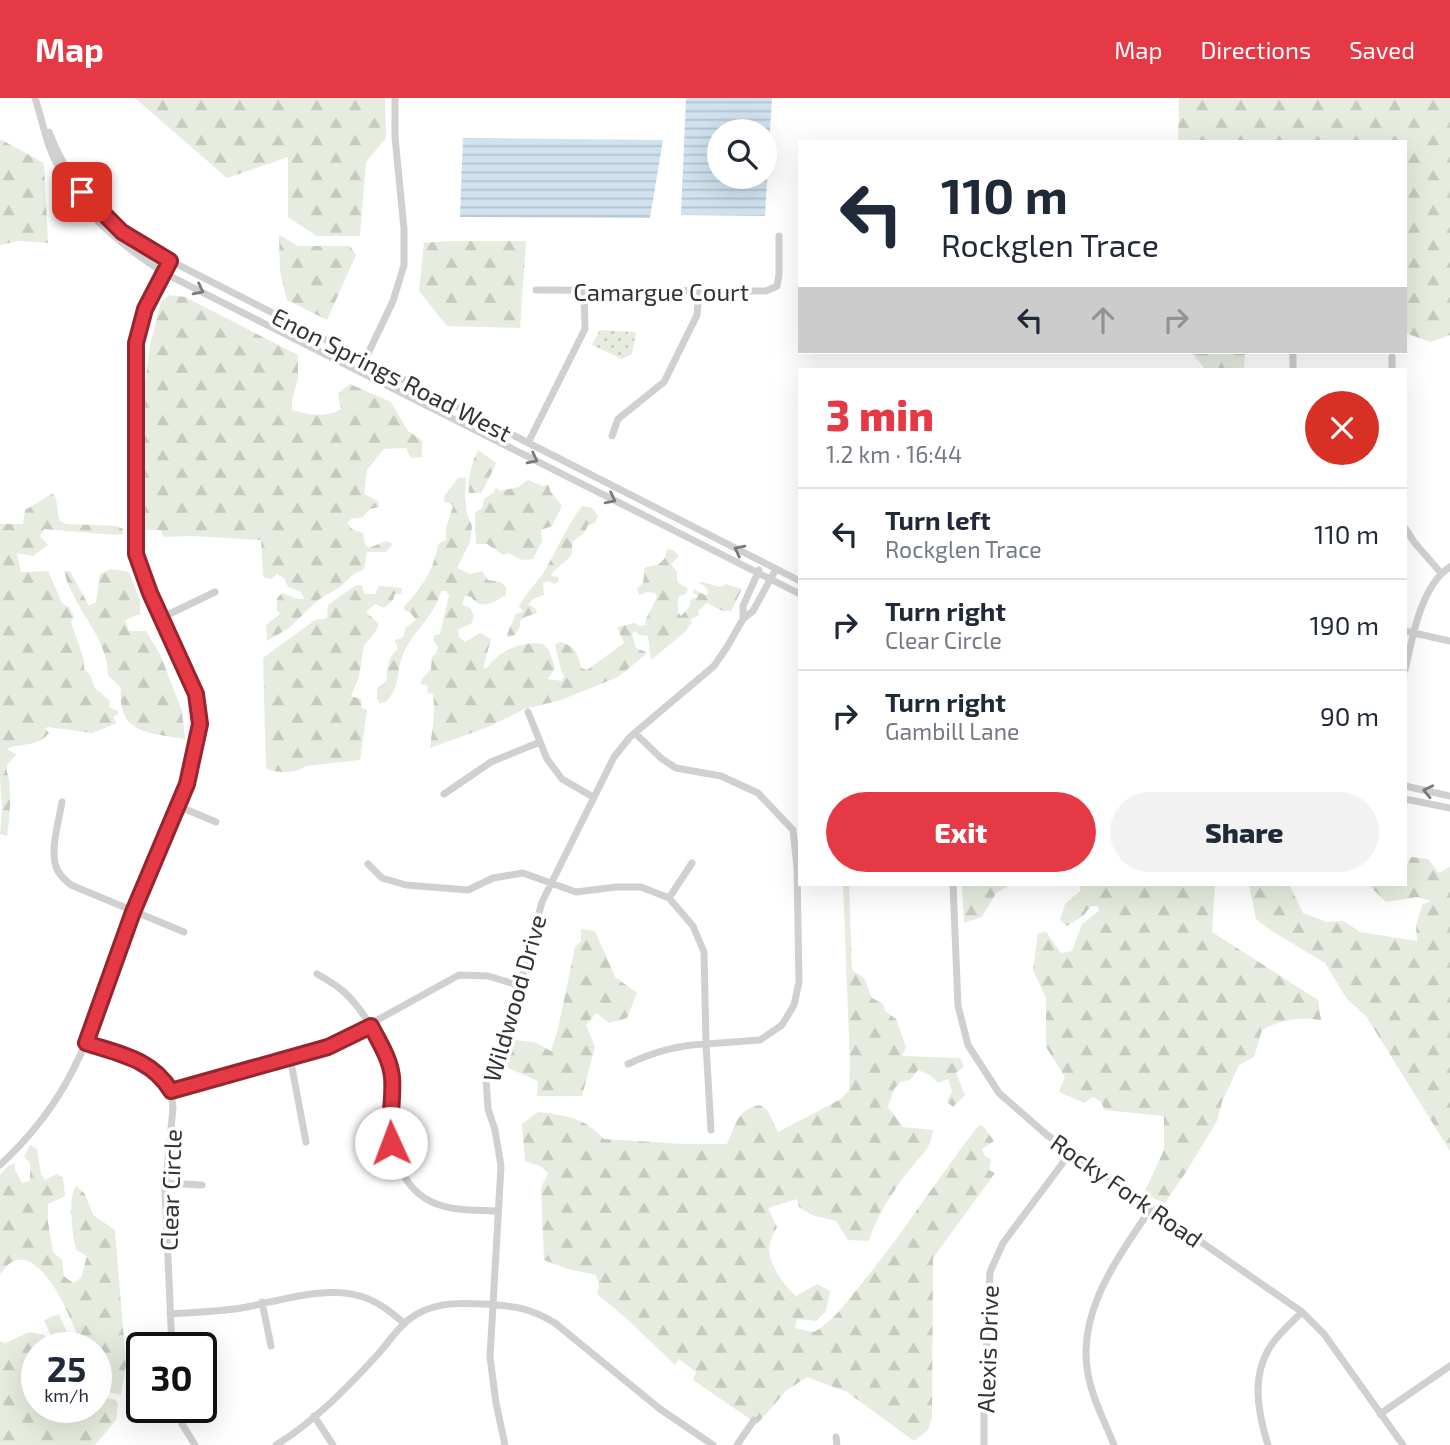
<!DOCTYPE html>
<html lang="en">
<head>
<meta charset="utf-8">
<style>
	:root { --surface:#fff; --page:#f2f2f3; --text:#1f2937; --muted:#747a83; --line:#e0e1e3; --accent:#e63946 }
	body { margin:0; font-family:"Exo 2",sans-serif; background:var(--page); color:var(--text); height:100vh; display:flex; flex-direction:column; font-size:26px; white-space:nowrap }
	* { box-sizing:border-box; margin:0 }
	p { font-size:23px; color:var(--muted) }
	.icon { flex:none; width:38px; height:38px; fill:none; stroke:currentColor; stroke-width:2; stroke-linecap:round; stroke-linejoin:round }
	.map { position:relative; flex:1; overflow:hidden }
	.panel { position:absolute; left:798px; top:270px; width:609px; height:518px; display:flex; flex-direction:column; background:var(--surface); border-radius:0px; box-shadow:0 7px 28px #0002 }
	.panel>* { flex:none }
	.top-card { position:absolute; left:798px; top:42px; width:609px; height:214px; border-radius:0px; box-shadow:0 7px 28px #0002; background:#fff; color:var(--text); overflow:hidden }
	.controls { position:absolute; left:707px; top:21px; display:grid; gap:14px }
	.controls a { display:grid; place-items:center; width:70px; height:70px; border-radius:50%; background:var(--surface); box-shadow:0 7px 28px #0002; font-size:35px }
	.speed { position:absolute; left:21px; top:1234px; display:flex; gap:14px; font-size:35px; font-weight:700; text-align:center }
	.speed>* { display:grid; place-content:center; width:91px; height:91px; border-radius:50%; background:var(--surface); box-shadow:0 7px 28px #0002; line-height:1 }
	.speed small { font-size:18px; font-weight:400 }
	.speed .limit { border:4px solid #111; border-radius:10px; background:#fff; color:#111 }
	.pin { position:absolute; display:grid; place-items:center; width:60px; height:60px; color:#fff; margin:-30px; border-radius:14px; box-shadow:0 4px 10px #0006 }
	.me { position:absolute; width:77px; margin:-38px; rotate:358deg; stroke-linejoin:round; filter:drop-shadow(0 0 5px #0008) }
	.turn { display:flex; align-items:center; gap:24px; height:147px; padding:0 28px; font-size:32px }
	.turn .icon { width:91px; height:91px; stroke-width:2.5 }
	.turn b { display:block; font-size:49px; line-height:60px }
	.lanes { display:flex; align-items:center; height:66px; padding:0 28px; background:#0003; justify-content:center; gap:35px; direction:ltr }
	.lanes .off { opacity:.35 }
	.round { display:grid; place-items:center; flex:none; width:74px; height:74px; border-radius:37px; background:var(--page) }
	.head { display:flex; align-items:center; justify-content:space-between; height:119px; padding:0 28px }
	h1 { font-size:42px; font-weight:800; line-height:52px; color:var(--accent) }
	.button { display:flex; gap:14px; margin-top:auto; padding:14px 28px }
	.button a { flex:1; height:80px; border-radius:42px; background:var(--accent); color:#fff; font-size:28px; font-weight:800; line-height:80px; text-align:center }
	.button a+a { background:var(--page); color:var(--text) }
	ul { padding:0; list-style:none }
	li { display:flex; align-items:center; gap:21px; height:91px; padding:0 28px; border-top:2px solid var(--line) }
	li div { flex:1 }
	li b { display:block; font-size:26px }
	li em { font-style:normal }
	header { display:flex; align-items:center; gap:42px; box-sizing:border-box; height:98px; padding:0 35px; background:var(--accent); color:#fff }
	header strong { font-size:33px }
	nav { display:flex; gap:38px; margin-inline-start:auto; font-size:24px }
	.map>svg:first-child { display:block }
	.grass { fill:url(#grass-dots) }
	.forest { fill:url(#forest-firs) }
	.garden { fill:#e6ecdf }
	.water { fill:url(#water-rules); fill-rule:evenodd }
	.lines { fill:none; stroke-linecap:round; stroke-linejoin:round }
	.minor { stroke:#d0d0d0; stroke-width:7 }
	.oneway { stroke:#7a7a7a }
	.route-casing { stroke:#96252e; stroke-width:18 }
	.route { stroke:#e63946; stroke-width:12 }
	.labels { text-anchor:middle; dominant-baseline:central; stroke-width:7; stroke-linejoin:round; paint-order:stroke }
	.street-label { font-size:24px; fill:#333; stroke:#fff }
</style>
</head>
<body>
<header>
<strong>Map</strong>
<nav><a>Map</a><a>Directions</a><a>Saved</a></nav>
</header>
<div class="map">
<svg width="1450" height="1347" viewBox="0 0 1450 1347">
	<defs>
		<pattern id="grass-dots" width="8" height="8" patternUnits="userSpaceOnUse" patternTransform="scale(1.75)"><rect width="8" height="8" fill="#e6ecdf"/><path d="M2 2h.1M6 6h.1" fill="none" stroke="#c6cbc0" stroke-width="1.8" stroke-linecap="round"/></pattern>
		<pattern id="forest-firs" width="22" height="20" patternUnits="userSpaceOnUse" patternTransform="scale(1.75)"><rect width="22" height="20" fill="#e6ecdf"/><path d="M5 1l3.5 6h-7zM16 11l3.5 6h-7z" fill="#c6cbc0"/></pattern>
		<pattern id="water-rules" width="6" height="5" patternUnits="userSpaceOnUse" patternTransform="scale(1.75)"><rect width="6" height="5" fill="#cfe2ee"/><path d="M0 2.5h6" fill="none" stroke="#b2c2cd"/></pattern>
	</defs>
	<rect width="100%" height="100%" fill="#fff"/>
	<path class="grass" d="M600 232 636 234 632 256 622 261 592 247Z"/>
	<path class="forest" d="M135 0H385L386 40 366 64 360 138H317L288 119V59L227 80Z
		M1179 0H1450V237L1431 244 1405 235V44H1178Z
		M0 41 44 65 48 145 18 143 0 147Z
		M279 137 298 148H350L356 157 327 222 287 202 280 174Z
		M447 143H526L520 230 447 228 419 193 424 145Z
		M169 197 185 199 298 257V280L292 302V312C308 317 327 320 341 311L338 295 350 286 391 304 408 333 422 342V359L411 360 406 350 384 351 367 372 364 396 378 403 379 409 370 411 363 419 351 421 347 425 353 432 363 435 365 446 369 450 386 443 393 446 386 454H367L364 471 354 476 340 489 318 502 289 530 267 543 266 527 280 516 277 512V500L282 495 298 501H304L301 494 288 489 284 480 277 476 271 481 265 480 263 477 261 442 192 438 163 439 161 432H141L142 311 150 247 161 204Z
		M1191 254H1245L1244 271H1205Z
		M478 352 496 365C494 371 485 388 481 395H469C467 383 472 363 478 352Z
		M466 379 465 398 467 416 472 428 470 444 457 470 470 476 482 473 488 482 500 484 506 489V497C497 502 485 511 476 504 466 496 477 500 465 498L462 506 470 510 474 518 471 526 458 531 459 539 465 544 480 535 491 541 483 570H487C499 553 522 542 543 546L549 552 555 570 548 581 562 583 564 578 561 572 555 547 559 544C575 547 578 555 581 570L587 572 624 545 617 529 635 525 640 528 646 527V521L657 499 655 495 648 494 639 497 637 491 643 485 645 469 658 467 665 460 667 451 673 452 679 458 671 466 677 474V484L688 491 686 496 678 499V514L681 518 690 508V502L698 498 693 495V491L705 497 708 496 707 490 699 485 702 484 721 489 726 486 742 491 731 513H723L707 505 698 513 699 517 691 521 692 524 685 534 651 562 648 538 639 537 635 533 632 536 636 550 646 554 645 557 618 579 561 602 525 611 488 629 430 650C432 632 436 615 433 596L427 595 428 588 421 586 422 581 431 571 432 558 436 556 438 549 434 543V538L440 536 449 497 446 493H441C435 519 411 534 402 559 395 578 402 586 386 604L379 605 377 601V591L387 582C386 571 389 558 398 551L395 542 402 540 405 535V530L416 522 410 514 405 513 404 509C420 491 435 471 438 446L446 442V430L453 408 450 405 444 404 445 397 458 380Z
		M528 382 542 388 549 387 550 393 562 408 552 428 541 432 542 443 533 461 522 462 509 455 503 457 487 446H476L475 415 482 410 484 401 493 395 496 390 500 393 518 389Z
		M53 395C59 404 56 413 60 423L67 426 117 428 123 431V436L116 437 44 431 40 438 48 447 33 458 17 455 21 474 48 473 62 505 70 510 74 519 71 524 84 562V571L90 577 95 590 110 603 109 609 118 613V616L113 619 116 624 115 626 92 635 48 629 45 630 49 635C38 649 23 645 8 650V652L16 656C14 661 8 663 7 669 6 675 8 675 9 681 11 697 10 721 7 738L0 736 2 710 0 679V426H23L25 412Z
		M582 408 592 410 598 418 595 425 588 427 584 435 573 443 571 458 554 473 551 478 558 479 559 483 555 486 547 483 543 485 544 497 533 501 528 507 535 510 537 515 525 519 520 523V529L514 538 507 539C508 530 514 525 515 516L523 514 522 511 519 510C523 498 534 488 542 477 556 455 565 430 582 408Z
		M111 471 129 474 140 502V516L125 522 129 533H146L160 556 182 613 185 641C148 635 117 636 121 590L108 577C108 539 72 509 64 473H70L89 508 96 504 100 476Z
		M356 487H362L364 496H375L379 488 402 490 401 496H395L393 502 384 510 375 506 366 514 379 526 375 535 364 547 359 579 351 598 361 601 362 610 367 612 360 662 306 668C294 676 279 675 266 671L263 560 315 522 327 520 328 507Z
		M1411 759 1428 761 1439 775 1450 769V1053L1366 918 1347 901 1325 865 1270 832 1256 821 1249 786H1289L1303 815 1327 824 1344 823 1360 834 1417 843 1416 828 1422 807 1431 803 1417 799 1386 804 1372 790V786H1405V771Z
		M843 786H849L852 872 864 880 872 900 883 906 885 913 896 921 906 949 902 958 960 960 964 969 956 975 965 997 953 1009 947 1004 952 993 948 981 938 985 930 977 918 972 910 982 900 984 894 991 888 1009 903 1029 933 1032C930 1053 923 1054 911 1070 896 1088 875 1120 869 1143L848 1142 836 1123 812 1117 799 1109 797 1101 768 1110 777 1129C773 1136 769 1144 769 1152 770 1169 784 1187 796 1198L817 1186 830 1193 826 1213 816 1223 797 1221 795 1230 814 1234C835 1222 847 1203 863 1184 904 1134 939 1078 979 1027L984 1029 994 1043 982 1051 985 1058 991 1061 989 1072 995 1075 933 1160 932 1319 928 1332 914 1343 847 1294 807 1279 786 1293 757 1326 693 1282 696 1274 679 1261 675 1267 627 1221 597 1196 599 1187 596 1177 568 1171 544 1162 541 1090 548 1075 540 1068 525 1063 522 1026 538 1014C567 1018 582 1018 604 1041L683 1046H727C736 1027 737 1011 760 1007L768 1013 778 1034 841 1001 849 992 850 966Z
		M962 786H1012L996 795 982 819 964 825Z
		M1081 786H1215L1212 834 1318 902 1321 922C1299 919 1282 921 1262 932L1254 959 1239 967 1222 1004 1217 1023 1186 1074 1164 1106 1144 1095 1164 1052V1018L1105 1012 1100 1003 1093 999 1084 1005 1059 994 1065 979 1046 949V900L1033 872 1038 835 1046 834 1061 855 1072 853 1082 826 1099 813 1098 808H1091L1083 818 1067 828 1060 822 1065 806 1080 793Z
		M581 831 595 833 615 879 637 895 627 920 609 925 596 915 586 927 595 949 582 998H537L538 983 506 969 515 942 534 944 551 953 558 931 575 849 581 843Z
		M30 1047 37 1051 41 1076 45 1082 57 1076 63 1080 65 1098 48 1106V1124L53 1154 62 1162 64 1178 73 1185 81 1180 87 1158 76 1152C73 1137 67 1101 76 1088L85 1096 93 1117 115 1132 126 1267 121 1297 96 1291V1250L81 1249C75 1225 32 1123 0 1177V1077L8 1068 15 1065V1072L22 1085 30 1083V1065L24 1059Z
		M29 1234 44 1237 48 1246 52 1249 37 1250V1309H96V1297L116 1302 118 1306 116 1322 95 1347H0V1243L5 1245Z"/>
	<path class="garden" d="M59 1216 70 1242 55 1247 44 1222Z"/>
	<path class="water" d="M686 0H772L765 118 681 117ZM719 33H765V79H719Z
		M463 40 663 42 650 120 460 119Z"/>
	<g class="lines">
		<path class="minor" d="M35 0C41 17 44 36 51 53 73 108 115 143 164 175L800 496
			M49 34C68 84 101 121 145 150L800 483
			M536 192 766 193 777 188 779 177V138
			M1392 259V271
			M363 266 393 203 404 167V131L395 39V0
			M1293 271V254
			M612 338 618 321 664 284 697 217 699 193
			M528 345 585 231 584 193
			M1405 430 1414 444 1441 475
			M161 520 215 494
			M743 521V508L759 472
			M1405 533 1450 543
			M1405 572C1412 541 1421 487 1450 469
			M528 614 547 661 562 681 593 699
			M1405 688 1450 698
			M444 696 491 664 540 644
			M1405 701 1450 710
			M62 704C59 723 50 751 56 769 59 777 65 782 71 787L184 834
			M178 708 216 724
			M368 766 382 780 406 787 468 792 493 780 523 775 576 794 616 789H641L669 800 693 828 704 854 706 946 760 942 782 927 794 907 799 884 797 769 793 732 758 695 721 678 676 670 662 661 635 635
			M953 786 958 908 968 947 999 995 1047 1037 1302 1214 1324 1236 1403 1347
			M669 800 692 765
			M317 876C326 881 336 887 344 894 361 909 383 945 389 966 395 988 388 1009 389 1031 390 1044 395 1055 399 1067 417 1113 455 1112 498 1113
			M86 945 140 964 154 972 171 993 173 1010 165 1092 172 1250
			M290 959 306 1044
			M628 966C653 954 678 947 706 946L711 1032
			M171 993 332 947 459 877 488 878 521 888
			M0 1067C26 1043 49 1015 66 985 96 932 111 872 132 817 156 755 212 662 196 596L140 470 135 439 136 245 145 211 170 163
			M166 1085 202 1087
			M262 1204 271 1248
			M170 1216C194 1214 217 1214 241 1210 277 1204 327 1186 363 1199 379 1204 392 1215 404 1225
			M178 1309 182 1326 195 1347
			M1380 1316 1450 1268
			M314 1318 333 1347
			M836 1339 837 1347
			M276 1347C315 1323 348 1289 379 1255 392 1240 403 1222 421 1214 440 1204 463 1205 484 1206 513 1208 529 1209 555 1225L660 1311 713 1347
			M505 1347 496 1305 490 1259 501 1068 495 1032 488 1011 486 981 511 921 542 804 614 659 630 639 714 568 727 549 743 521 753 513 776 471
			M737 1347 754 1322
			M984 1347V1300L990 1174 1003 1145 1071 1054
			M1114 1347C1105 1324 1092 1300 1088 1276 1076 1213 1119 1159 1151 1110
			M1268 1347C1257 1312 1250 1273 1275 1242 1283 1232 1293 1223 1302 1214"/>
	</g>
	<defs><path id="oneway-chevron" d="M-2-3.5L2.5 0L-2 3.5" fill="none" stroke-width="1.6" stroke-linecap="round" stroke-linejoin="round" transform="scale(1.75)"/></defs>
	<g class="oneway">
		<use href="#oneway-chevron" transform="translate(199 192) rotate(27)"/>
		<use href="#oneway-chevron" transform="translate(533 361) rotate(27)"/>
		<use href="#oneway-chevron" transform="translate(611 401) rotate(27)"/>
		<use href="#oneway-chevron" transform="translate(739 452) rotate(-153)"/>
		<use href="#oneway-chevron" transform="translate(1428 693) rotate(-167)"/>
	</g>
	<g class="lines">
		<defs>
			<path id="route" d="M82 94 122 134 170 163 145 211 136 245V456L150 495 196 596 200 626 187 686 133 814 86 945C119 956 152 961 171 993L328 949 371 928C379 944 390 960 392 979 394 1001 388 1023 391 1045"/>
		</defs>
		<use href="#route" class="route-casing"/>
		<use href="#route" class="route"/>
	</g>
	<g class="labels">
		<g class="street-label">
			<text x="661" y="193">Camargue Court</text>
			<text transform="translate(392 276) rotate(27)">Enon Springs Road West</text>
			<text transform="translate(514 900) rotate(-74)">Wildwood Drive</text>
			<text transform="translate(170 1092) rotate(-88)">Clear Circle</text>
			<text transform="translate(1127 1092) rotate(35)">Rocky Fork Road</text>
			<text transform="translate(987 1251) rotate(-88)">Alexis Drive</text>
		</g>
	</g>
</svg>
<div class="controls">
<a><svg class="icon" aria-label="search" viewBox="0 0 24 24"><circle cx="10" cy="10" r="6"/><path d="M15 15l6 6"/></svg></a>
</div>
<div class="speed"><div>25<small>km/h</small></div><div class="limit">30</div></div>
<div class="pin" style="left:82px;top:94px;background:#d93025"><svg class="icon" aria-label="arrive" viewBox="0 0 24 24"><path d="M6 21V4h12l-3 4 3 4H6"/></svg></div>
<svg class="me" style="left:391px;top:1045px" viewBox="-20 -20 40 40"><circle r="19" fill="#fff"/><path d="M0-13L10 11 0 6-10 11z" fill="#e63946"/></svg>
<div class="top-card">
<div class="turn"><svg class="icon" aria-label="left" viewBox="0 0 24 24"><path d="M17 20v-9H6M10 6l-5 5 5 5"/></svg><div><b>110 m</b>Rockglen Trace</div></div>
<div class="lanes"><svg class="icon" aria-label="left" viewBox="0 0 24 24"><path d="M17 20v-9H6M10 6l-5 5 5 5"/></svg><svg class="icon off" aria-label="ahead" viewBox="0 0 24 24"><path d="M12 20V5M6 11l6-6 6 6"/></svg><svg class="icon off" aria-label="right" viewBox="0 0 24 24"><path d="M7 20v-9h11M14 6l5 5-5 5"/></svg></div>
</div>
<section class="panel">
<div class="head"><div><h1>3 min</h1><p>1.2 km · 16:44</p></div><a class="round" style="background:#d93025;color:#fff"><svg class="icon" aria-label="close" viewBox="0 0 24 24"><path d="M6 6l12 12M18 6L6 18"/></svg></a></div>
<ul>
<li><svg class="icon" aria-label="left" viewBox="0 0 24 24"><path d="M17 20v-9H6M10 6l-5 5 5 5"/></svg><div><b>Turn left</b><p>Rockglen Trace</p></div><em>110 m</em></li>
<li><svg class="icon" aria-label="right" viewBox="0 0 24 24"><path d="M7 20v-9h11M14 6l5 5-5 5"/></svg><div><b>Turn right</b><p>Clear Circle</p></div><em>190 m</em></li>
<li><svg class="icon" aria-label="right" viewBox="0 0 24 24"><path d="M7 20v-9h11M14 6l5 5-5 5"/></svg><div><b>Turn right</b><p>Gambill Lane</p></div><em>90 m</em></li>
</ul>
<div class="button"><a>Exit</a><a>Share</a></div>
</section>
</div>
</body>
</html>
